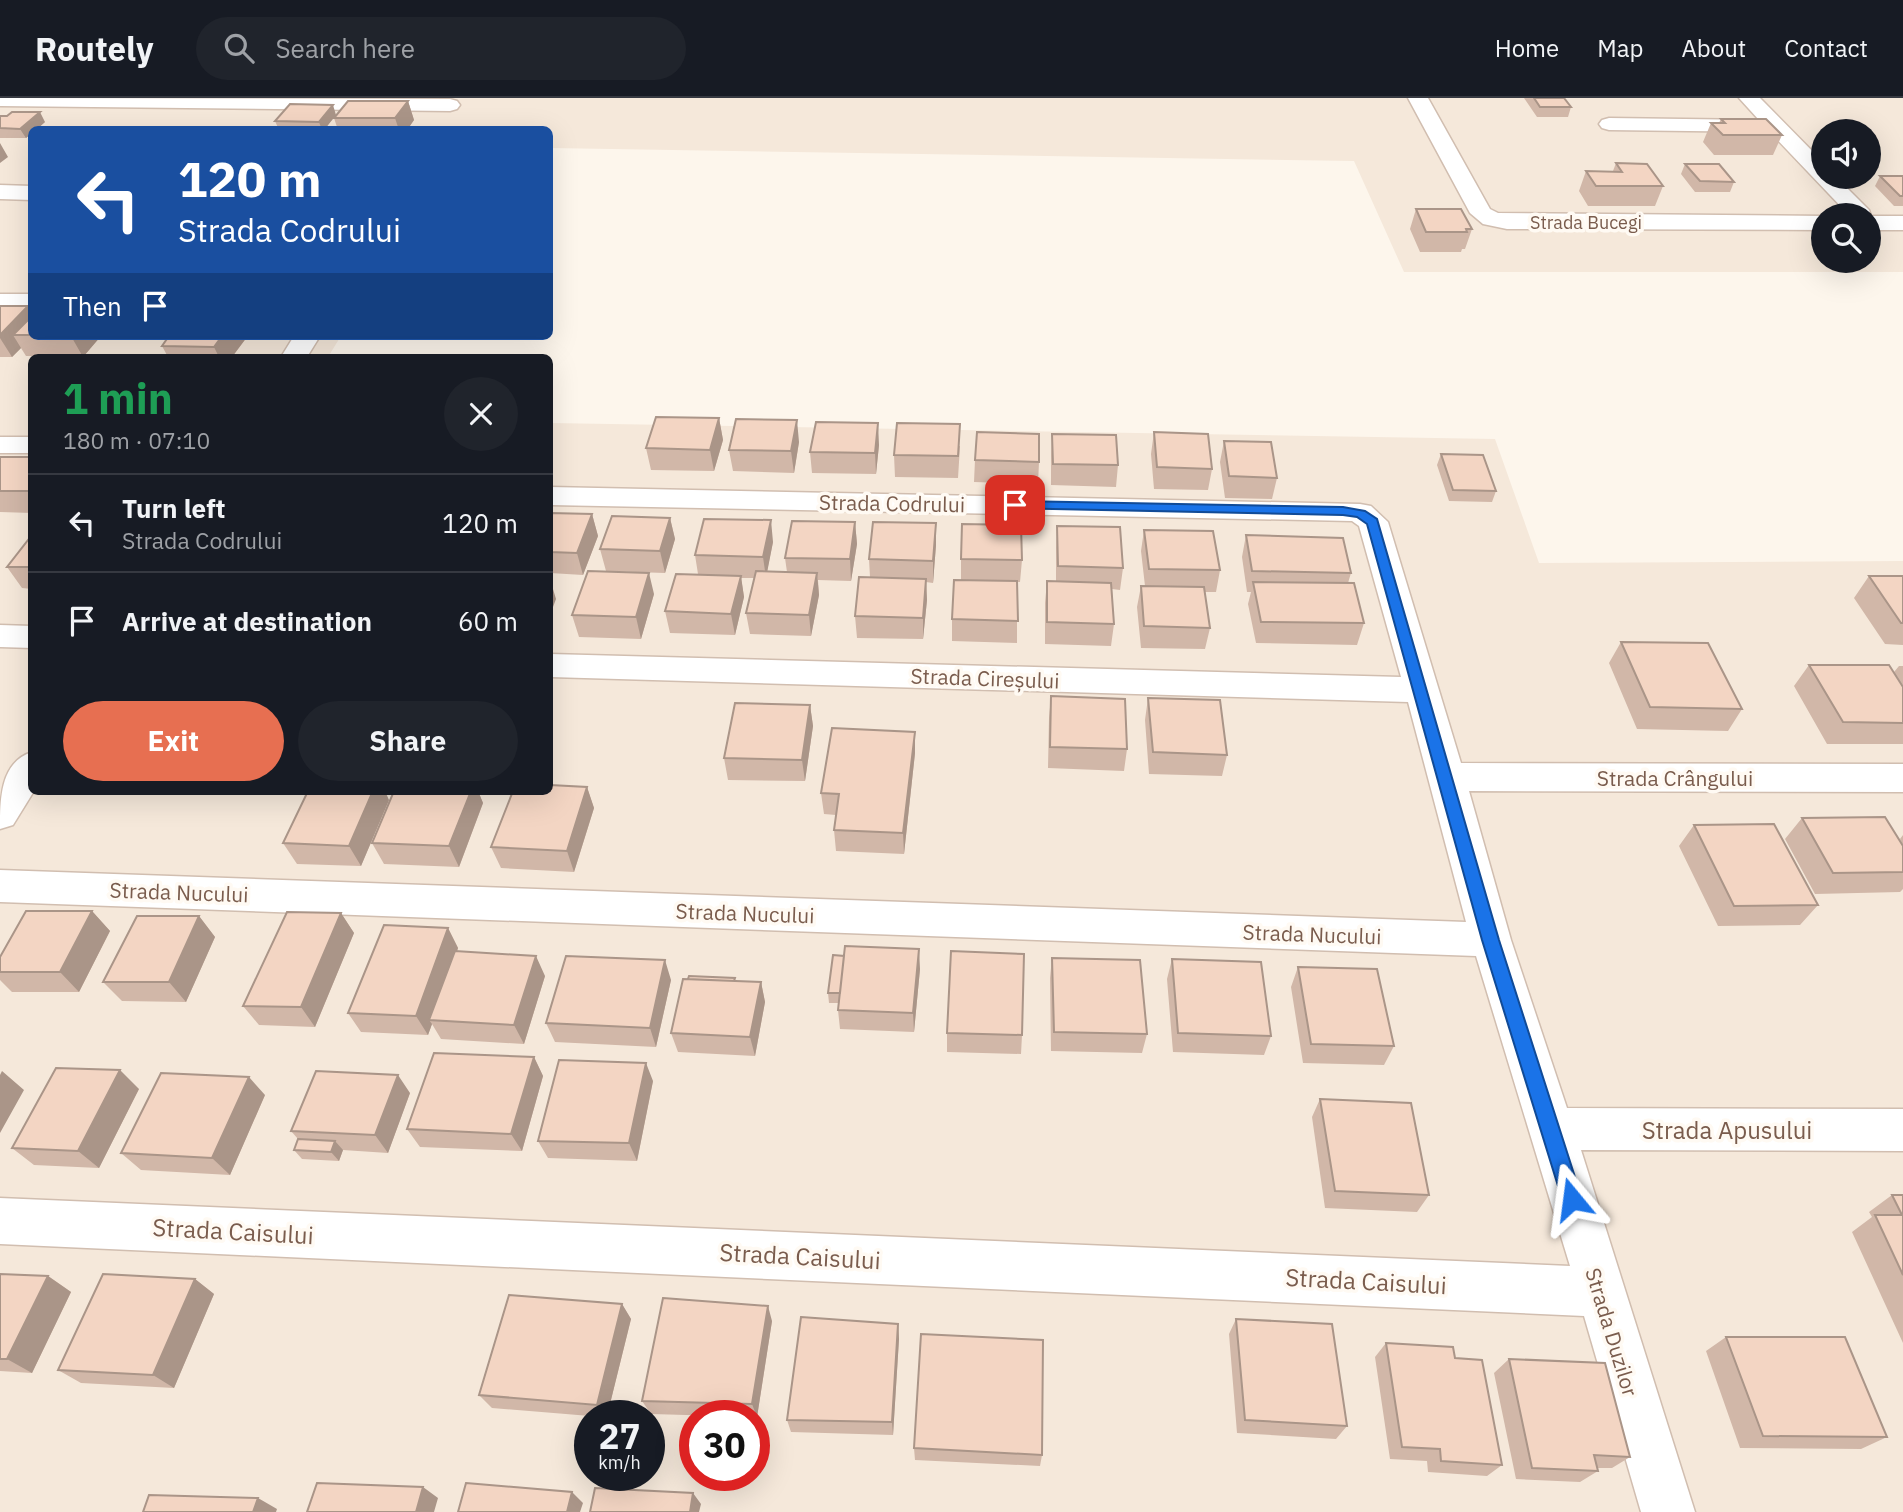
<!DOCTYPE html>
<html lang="en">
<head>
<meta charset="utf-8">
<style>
	:root { --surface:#171b24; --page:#20242c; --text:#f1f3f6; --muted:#9ea1a6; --line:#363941; --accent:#e76f51 }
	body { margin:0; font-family:"IBM Plex Sans",sans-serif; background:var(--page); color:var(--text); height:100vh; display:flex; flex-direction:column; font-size:26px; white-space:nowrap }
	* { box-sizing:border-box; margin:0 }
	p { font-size:23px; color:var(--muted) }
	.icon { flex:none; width:38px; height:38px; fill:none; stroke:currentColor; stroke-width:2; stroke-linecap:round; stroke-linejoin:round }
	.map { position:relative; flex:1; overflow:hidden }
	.side { position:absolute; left:28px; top:256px; width:525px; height:441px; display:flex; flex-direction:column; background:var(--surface); border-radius:10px; box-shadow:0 7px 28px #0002 }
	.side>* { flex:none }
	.hud { position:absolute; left:28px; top:28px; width:525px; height:214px; border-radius:10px; box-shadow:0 7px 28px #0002; background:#1a4fa0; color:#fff; overflow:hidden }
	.buttons { position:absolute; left:1811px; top:21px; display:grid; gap:14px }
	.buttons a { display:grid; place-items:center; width:70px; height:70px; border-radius:50%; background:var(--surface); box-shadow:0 7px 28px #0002; font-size:35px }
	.speed { position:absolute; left:574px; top:1302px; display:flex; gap:14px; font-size:35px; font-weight:700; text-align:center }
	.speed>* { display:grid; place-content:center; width:91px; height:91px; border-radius:50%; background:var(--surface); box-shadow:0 7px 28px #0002; line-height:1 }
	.speed small { font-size:18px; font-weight:400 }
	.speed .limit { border:10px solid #d22; background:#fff; color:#111 }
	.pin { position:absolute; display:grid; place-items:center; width:60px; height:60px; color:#fff; margin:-30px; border-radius:14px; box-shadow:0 4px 10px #0006 }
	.me { position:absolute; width:77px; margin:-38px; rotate:344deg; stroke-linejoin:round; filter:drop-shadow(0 0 5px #0008) }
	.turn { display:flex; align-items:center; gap:24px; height:147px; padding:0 35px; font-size:32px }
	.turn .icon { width:91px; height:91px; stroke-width:2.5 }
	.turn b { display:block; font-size:49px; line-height:60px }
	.then { display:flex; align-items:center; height:66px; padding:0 35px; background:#0003; gap:14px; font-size:26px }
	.round { display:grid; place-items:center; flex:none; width:74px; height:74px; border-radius:37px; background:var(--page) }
	.head { display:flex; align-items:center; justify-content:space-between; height:119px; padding:0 35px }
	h1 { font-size:42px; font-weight:700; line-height:52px; color:#1e9e55 }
	.cta { display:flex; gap:14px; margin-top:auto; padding:14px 35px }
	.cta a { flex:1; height:80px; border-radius:42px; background:var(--accent); color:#fff; font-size:28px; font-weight:700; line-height:80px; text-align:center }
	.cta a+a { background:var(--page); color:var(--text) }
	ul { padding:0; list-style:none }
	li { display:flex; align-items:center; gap:21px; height:98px; padding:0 35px; border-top:2px solid var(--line) }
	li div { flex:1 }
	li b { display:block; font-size:26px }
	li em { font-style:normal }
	header { display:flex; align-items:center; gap:42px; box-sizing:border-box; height:98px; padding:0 35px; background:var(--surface); border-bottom:2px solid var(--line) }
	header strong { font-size:33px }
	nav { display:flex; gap:38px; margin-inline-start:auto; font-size:24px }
	.search { width:490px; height:63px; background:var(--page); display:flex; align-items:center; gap:18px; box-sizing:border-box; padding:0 24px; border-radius:38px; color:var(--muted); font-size:26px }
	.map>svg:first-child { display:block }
	.residential { fill:#f5e8da; fill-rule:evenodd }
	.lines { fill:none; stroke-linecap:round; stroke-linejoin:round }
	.minor-casing { stroke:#d1beb0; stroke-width:3 }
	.minor { fill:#fff; fill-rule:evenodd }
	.wall { fill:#d1b7a8 }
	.shaded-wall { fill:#aa9588 }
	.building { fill:#f3d5c3; stroke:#aa9588; stroke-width:2 }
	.route { fill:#1a73e8; stroke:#114b97; stroke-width:2 }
	.labels { text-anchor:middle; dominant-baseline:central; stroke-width:7; stroke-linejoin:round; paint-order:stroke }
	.far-street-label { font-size:18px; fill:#7a5c4d; stroke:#fffaf3 }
	.street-label { font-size:21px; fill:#7a5c4d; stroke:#fffaf3 }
	.near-street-label { font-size:24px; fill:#7a5c4d; stroke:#fffaf3 }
</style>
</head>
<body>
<header>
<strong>Routely</strong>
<div class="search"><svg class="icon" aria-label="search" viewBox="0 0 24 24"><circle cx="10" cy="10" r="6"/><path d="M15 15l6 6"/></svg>Search here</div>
<nav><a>Home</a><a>Map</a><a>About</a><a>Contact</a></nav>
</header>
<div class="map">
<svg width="1903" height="1414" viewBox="0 0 1903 1414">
	<rect width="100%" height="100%" fill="#fdf6ec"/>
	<path class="residential" d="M0 0H1903V174H1404L1354 63 550 50V32H32V238H341L328 259H32V693H550V325L1495 341 1539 465 1903 463V1414H0ZM1824 33H1869V79H1824ZM1824 117H1869V163H1824ZM590 1318H649V1377H590ZM695 1318H754V1377H695Z"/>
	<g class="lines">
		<defs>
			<path id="minor" d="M0 0 450 1 457 3 460 7 457 11 450 13 0 8Z
				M1408 0H1428L1490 111 1498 115 1824 118V132L1507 131 1483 126 1470 115Z
				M1739 0H1760L1824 65V79H1836L1869 112 1871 118H1903V132H1869V117H1849L1770 34 1609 32 1602 30 1599 26 1602 22 1609 20 1759 22Z
				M0 87 32 88V102L0 101Z
				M0 196H32V210H0Z
				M294 238H320L307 259H281Z
				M0 339H32V355H0Z
				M550 389 1360 406 1371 408 1388 424 1461 665 1903 666V694L1469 693 1511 842 1567 1010 1903 1011V1053L1581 1052 1695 1414H1641L1584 1218 0 1146V1100L1570 1168 1476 858 0 804V772L1466 824 1408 604 550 579V556L1401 579 1359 428 1352 423 550 407Z
				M0 527 32 528V550L0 549Z
				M32 654V693H34L13 727 0 731C0 702 0 664 32 654Z"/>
		</defs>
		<use href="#minor" class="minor-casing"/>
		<use href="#minor" class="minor"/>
	</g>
	<path class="wall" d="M1524 0H1564L1571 9 1568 19H1537Z
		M408 3 414 22 407 32H338L334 20Z
		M336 17 324 32H279L275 23Z
		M0 18 45 24 26 40H0Z
		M1721 21 1782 37 1773 57H1714L1703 44 1711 25H1719Z
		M1616 65 1663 88 1655 108H1588L1579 93 1586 73H1613Z
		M1685 66 1734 84 1730 94H1695L1681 76Z
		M1880 78H1903V108H1894L1875 88Z
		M1416 111 1472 131 1465 151H1462L1461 154H1420L1410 131Z
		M0 208H28L32 213V238H101L83 259 26 258 21 250 12 259H0Z
		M169 238H247V239L232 259H168L162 248Z
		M719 320 723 342 714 373 651 372 646 350Z
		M1154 334 1212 371 1208 392 1154 391 1151 356Z
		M1052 336 1118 367 1116 389 1051 387V357Z
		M1224 343 1277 380 1272 401 1225 400 1220 364Z
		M799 344 794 375 733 373 729 352Z
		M879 347 876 376 812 375 810 354Z
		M960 348 958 380 895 379 894 357Z
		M1441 356 1496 393 1492 404 1449 403 1437 367Z
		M0 359H32V415L0 414Z
		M975 362 1039 364 1038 386 974 384Z
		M550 415 592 416 598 438 583 477 550 475Z
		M670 420 675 441 665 475 606 473 600 451Z
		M855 424 857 446 851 483 818 482 819 497 811 538 750 536 746 515 754 480H741L744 499 735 537 670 535 665 513 698 476 695 457 773 444 767 473 787 474 785 460Z
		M1057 428 1123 470 1120 492 1112 491 1114 526 1111 548 1045 546V505L1047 483 1056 484V450Z
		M1144 432 1220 472 1216 494H1205L1210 530 1205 551 1141 550 1137 509 1141 488H1145L1141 453Z
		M32 437V491L22 490 7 469Z
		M1246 437 1351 475 1348 485 1364 525 1357 547 1256 545 1248 506 1251 494H1247L1242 459Z
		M936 447 933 485 926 484 927 502 923 541 857 540 855 518 870 479 869 461Z
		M961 461 1022 462 1020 484H1017V545L952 543V521L961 482Z
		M1869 478H1903V547L1885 546 1854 500Z
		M654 496 641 541 579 539 572 517Z
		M1621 544 1742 611 1728 633 1637 631 1609 565Z
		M1809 567 1894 574 1899 568H1903V646H1827L1794 588Z
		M1051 598 1127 651 1124 673 1048 670 1049 620Z
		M1148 600 1227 657 1222 678 1149 676 1145 622Z
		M810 607 813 628 805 683 728 682 724 660Z
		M915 655 904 756 836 753 834 732 836 717 824 716 821 695Z
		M587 689 594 710 574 774 501 770 491 749Z
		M394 693H478L483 705 459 769 384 766 372 745Z
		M389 702 361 768 297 766 283 745Z
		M1802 720 1903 748V791L1900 794 1815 796 1785 741Z
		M1694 727 1818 807 1800 827 1718 828 1679 748Z
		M1903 737V747L1900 741Z
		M92 813 110 833 79 894H12L0 882V859Z
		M341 815 354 835 315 929 259 927 243 908Z
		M199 818 215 839 186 904 122 903 103 884Z
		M448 830 458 850 457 853 545 878 524 946 441 941 432 926 428 937 361 934 348 915Z
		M1052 860 1147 936 1142 955 1051 953 1050 880Z
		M1172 861 1271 938 1264 957 1173 954 1167 881Z
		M1298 869 1394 948 1384 967 1303 965 1291 889Z
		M920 871 914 934 840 931 838 912V905H829L828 895Z
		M735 880V883L761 884 765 904 755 958 678 954 671 935Z
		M671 882 656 949 555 944 546 925Z
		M947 935 1022 937 1021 956 947 954Z
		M534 959 543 978 522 1053 420 1049 407 1031Z
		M653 983 637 1063 548 1060 538 1043Z
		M139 991 99 1070 34 1067 12 1050Z
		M410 995 388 1055 343 1052 339 1063 302 1061 294 1052 298 1041 291 1033Z
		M265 997 230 1077 141 1072 121 1055Z
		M1320 1001 1429 1097 1417 1114 1325 1110 1312 1019Z
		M1892 1097H1903V1245L1852 1134 1872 1119 1869 1114Z
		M0 1176 48 1178 71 1194 32 1275 0 1273Z
		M195 1181 214 1196 174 1290 81 1285 58 1272Z
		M622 1206 631 1221 607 1318H590L492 1310 479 1297Z
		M1236 1221 1347 1328 1336 1341 1237 1335 1229 1236Z
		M772 1223 757 1319 651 1316 642 1303Z
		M898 1226 899 1241 893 1337 791 1334 787 1322Z
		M1726 1239 1887 1339 1861 1351 1740 1350 1706 1253Z
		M1386 1245 1502 1367 1487 1378 1428 1374 1427 1363 1390 1361 1375 1259Z
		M1509 1261 1630 1359 1612 1370H1597L1598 1373 1580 1384 1516 1381 1494 1275Z
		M914 1350 1042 1357 1040 1368 915 1362Z"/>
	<path class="shaded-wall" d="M408 3 414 22 407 32H399L395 20Z
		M333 7 336 17 324 32H322L319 24Z
		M40 14 45 24 36 32H32V35L26 40 20 31Z
		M0 45 8 59 0 65Z
		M28 208 32 213V237H13L21 250 12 259 0 240V237Z
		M71 238H101L83 259Z
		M222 238H247V239L232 259H219L214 249Z
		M719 320 723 342 714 373 710 352Z
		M797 322 799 344 794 375 791 353Z
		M878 325 879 347 876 376 875 355Z
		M592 416 598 438 583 477 577 455Z
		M670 420 675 441 665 475 660 453Z
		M771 422 773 444 766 480 763 459Z
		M855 424 857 446 851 483 850 461Z
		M936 425V447L933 485V463Z
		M649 475 654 496 641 541 636 519Z
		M817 475 819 497 811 538 809 517Z
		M741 478 744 499 735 537 731 516Z
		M550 481 556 501 550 517Z
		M926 481 927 502 923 541V520Z
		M810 607 813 628 805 683 802 662Z
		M915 634V655L904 756 903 735Z
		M587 689 594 710 574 774 567 753Z
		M373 693H385L389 702 361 768 349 748Z
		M471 693H478L483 705 459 769 449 748Z
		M92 813 110 833 79 894 60 874Z
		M341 815 354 835 315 929 301 909Z
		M199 818 215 839 186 904 169 884Z
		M448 830 458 850 433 922H429L432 926 428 937 416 918Z
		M919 851 920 871 914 934 913 915Z
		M536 858 545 878 524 946 514 927Z
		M665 862 671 882 656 949 650 930Z
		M761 884 765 904 755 958 750 939Z
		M534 959 543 978 522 1053 511 1036Z
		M646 965 653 983 637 1063 629 1045Z
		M120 972 139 991 99 1070 78 1053Z
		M2 973 24 992 0 1035V977Z
		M398 977 410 995 388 1055 375 1037Z
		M249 979 265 997 230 1077 212 1060Z
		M335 1043 343 1052 339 1063 331 1054Z
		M48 1178 71 1194 32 1275 7 1261Z
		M195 1181 214 1196 174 1290 153 1277Z
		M622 1206 631 1221 607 1318H606L597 1307Z
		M768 1208 772 1223 757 1319 752 1306Z
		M898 1226 899 1241 893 1337 892 1324Z
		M423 1389 438 1400 434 1414H416Z
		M572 1394 583 1405 580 1414H567Z
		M693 1395 701 1406 699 1414H690Z
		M258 1400 277 1411 276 1414H253Z"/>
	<path class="building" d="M1534 0H1564L1571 9H1540Z
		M348 3H408L395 20H334Z
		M290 6 333 7 319 24 275 23Z
		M12 14H40L20 31 0 30V18H7Z
		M1721 21H1766L1782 37H1723L1711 25H1725Z
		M1616 65 1647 66 1663 88H1596L1586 73 1622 74Z
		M1685 66H1719L1734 84 1700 83Z
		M1880 78H1903V98H1900Z
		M1416 111H1461L1472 131H1466L1467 134H1426Z
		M0 208H28L0 237Z
		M32 218V237H13Z
		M169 238H222L214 249 162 248Z
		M656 319 719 320 710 352 646 350Z
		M736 321 797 322 791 353 729 352Z
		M816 324 878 325 875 355 810 354Z
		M897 325 960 326 958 358 894 357Z
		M977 334 1039 336V364L975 362Z
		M1154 334 1208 336 1212 371 1157 369Z
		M1052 336 1116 337 1118 367 1053 366Z
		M1224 343 1271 344 1277 380 1229 378Z
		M1441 356 1483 357 1496 393 1453 392Z
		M0 359H32V393H0Z
		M550 415 592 416 577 455 550 454Z
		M612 418 670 420 660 453 600 451Z
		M704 421 771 422 763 459 695 457Z
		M792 423 855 424 850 461 785 460Z
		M873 424 936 425 933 463 869 461Z
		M962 426 1021 427 1022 462 961 461Z
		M1057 428 1120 429 1123 470 1058 468Z
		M1144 432 1213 433 1220 472 1149 471Z
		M32 437V469H7Z
		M1246 437 1343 440 1351 475 1252 473Z
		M588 473 649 475 636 519 572 517Z
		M756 473 817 475 809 517 746 515Z
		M676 476 741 478 731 516 665 513Z
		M1869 478H1903V525H1901Z
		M859 479 926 481 923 520 855 518Z
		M954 482 1017 483 1018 523 952 521Z
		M1047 483 1111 485 1114 526 1047 524Z
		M1253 484 1354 485 1364 525 1261 524Z
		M1141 488 1204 489 1210 530 1144 528Z
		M1621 544 1708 545 1742 611 1650 609Z
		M1809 567H1889L1903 589V625L1843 624Z
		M1051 598 1125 601 1127 651 1050 649Z
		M1148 600 1220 602 1227 657 1153 654Z
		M735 605 810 607 802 662 724 660Z
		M832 630 915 634 903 735 834 732 839 696 821 695Z
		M550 687 587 689 567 753 491 749 513 693H550Z
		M308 693H373L349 748 283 745Z
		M394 693H471L449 748 372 745Z
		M1885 719 1903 748V774L1833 775 1802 720Z
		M1774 726 1818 807 1734 808 1694 727Z
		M26 813H92L60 874H0V859Z
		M287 814 341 815 301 909 243 908Z
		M137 818H199L169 884H103Z
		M384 827 448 830 416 918 348 915Z
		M845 848 919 851 913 915 838 912Z
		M455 853 536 858 514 927 429 922Z
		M951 853 1024 856 1022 937 947 935Z
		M833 857 844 858 840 895H828Z
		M566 858 665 862 650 930 546 925Z
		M1052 860 1140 862 1147 936 1054 934Z
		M1172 861 1261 864 1271 938 1178 935Z
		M1298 869 1377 871 1394 948 1311 946Z
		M689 878 735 880 734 883 688 881Z
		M683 881 761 884 750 939 671 935Z
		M434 955 534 959 511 1036 407 1031Z
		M559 962 646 965 629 1045 538 1043Z
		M56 970 120 972 78 1053 12 1050Z
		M316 973 398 977 375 1037 291 1033Z
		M161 975 249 979 212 1060 121 1055Z
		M1320 1001 1411 1005 1429 1097 1335 1093Z
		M298 1041 335 1043 331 1054 294 1052Z
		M1892 1097H1903V1177L1875 1117H1902Z
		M0 1176 48 1178 7 1261H0Z
		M103 1176 195 1181 153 1277 58 1272Z
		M509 1197 622 1206 597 1307 479 1297Z
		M663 1200 768 1208 752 1306 642 1303Z
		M801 1219 898 1226 892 1324 787 1322Z
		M1236 1221 1332 1226 1347 1328 1245 1322Z
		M921 1236 1043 1242 1042 1357 914 1350Z
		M1726 1239H1845L1887 1339 1763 1338Z
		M1386 1245 1453 1249 1455 1260 1482 1262 1502 1367 1441 1363 1440 1351 1402 1349Z
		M1509 1261 1605 1265 1630 1359 1594 1357 1598 1373 1532 1370Z
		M317 1385 423 1389 416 1414H307Z
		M466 1385 572 1394 567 1414H458Z
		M595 1390 693 1395 690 1414H590Z
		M149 1397 258 1400 253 1414H143Z"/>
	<path class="route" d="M1015 403 1343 409 1365 413 1377 421 1499 842 1582 1101 1579 1108 1572 1110 1565 1108 1562 1101 1482 842 1367 426 1357 419 1343 417 1010 410 1008 407Z"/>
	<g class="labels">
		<g class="far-street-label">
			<text x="1586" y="124">Strada Bucegi</text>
		</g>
		<g class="street-label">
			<text transform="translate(892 405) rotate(1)">Strada Codrului</text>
			<text transform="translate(985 580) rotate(2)">Strada Cireșului</text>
			<text x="1675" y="680">Strada Crângului</text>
			<text transform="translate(179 794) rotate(2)">Strada Nucului</text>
			<text transform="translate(745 815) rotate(2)">Strada Nucului</text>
			<text transform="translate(1312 836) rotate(2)">Strada Nucului</text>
			<text transform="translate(1612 1234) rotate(73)">Strada Duzilor</text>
		</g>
		<g class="near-street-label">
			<text x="1727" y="1032">Strada Apusului</text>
			<text transform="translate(233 1133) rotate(3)">Strada Caisului</text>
			<text transform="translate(800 1158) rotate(3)">Strada Caisului</text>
			<text transform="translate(1366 1183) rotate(3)">Strada Caisului</text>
		</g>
	</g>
</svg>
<div class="buttons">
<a><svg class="icon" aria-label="sound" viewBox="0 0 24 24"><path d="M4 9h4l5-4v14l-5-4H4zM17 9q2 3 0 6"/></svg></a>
<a><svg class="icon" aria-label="search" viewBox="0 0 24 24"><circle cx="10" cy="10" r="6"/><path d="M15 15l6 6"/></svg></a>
</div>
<div class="speed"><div>27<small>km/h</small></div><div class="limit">30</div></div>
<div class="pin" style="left:1015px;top:407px;background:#d93025"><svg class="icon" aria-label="arrive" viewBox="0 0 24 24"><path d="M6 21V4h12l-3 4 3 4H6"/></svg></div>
<svg class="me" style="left:1572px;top:1101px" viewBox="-20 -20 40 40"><path d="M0-17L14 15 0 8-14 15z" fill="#1a73e8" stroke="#fff" stroke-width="4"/></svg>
<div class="hud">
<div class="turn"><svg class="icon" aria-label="left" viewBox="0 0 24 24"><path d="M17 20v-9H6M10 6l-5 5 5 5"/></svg><div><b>120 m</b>Strada Codrului</div></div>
<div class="then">Then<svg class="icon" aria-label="arrive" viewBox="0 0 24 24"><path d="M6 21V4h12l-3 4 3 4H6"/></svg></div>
</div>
<section class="side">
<div class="head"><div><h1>1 min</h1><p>180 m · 07:10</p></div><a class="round"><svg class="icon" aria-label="close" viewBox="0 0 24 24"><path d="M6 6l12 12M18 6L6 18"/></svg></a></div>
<ul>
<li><svg class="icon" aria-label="left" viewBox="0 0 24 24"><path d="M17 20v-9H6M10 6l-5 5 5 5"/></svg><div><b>Turn left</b><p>Strada Codrului</p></div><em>120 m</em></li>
<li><svg class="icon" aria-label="arrive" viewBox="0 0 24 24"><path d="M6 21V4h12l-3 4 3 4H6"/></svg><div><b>Arrive at destination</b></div><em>60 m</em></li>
</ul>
<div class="cta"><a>Exit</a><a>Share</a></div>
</section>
</div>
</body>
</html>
